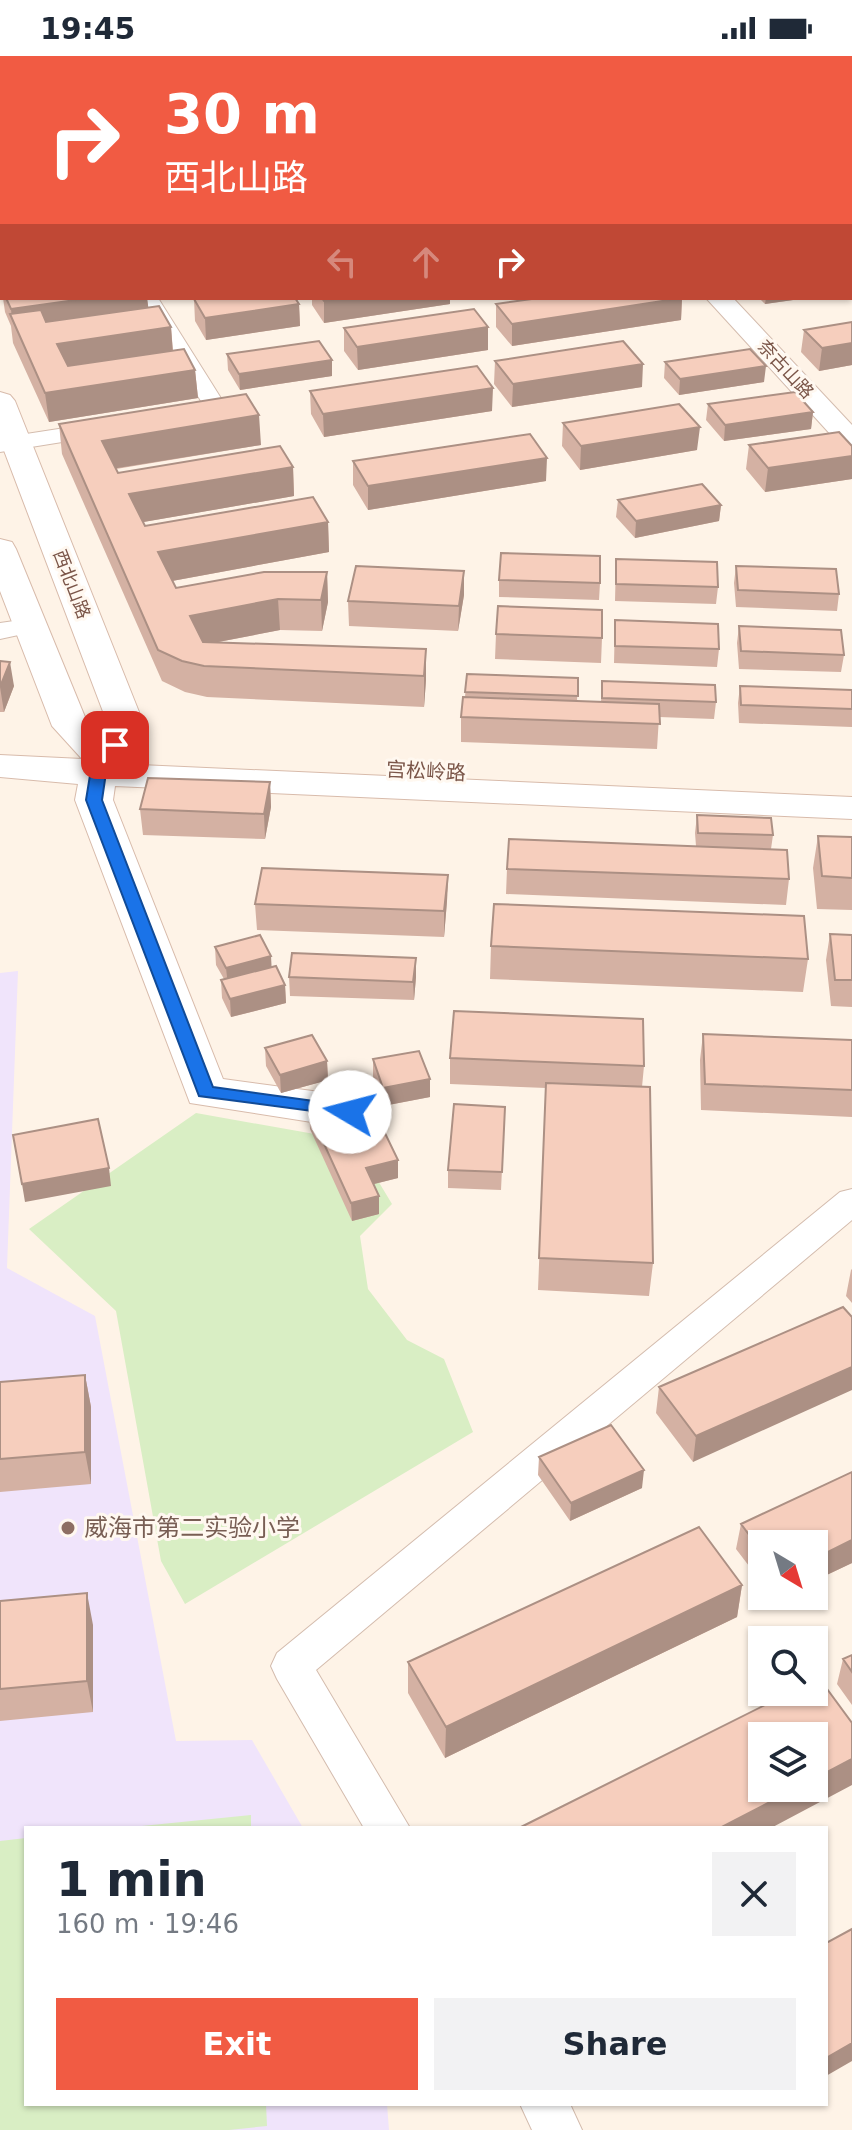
<!DOCTYPE html>
<html lang="en">
<head>
<meta charset="utf-8">
<style>
	:root { --surface:#fff; --page:#f2f2f3; --text:#1f2937; --muted:#747a83; --accent:#f15b43 }
	body { margin:0; font-family:"DejaVu Sans","Noto Sans SC",sans-serif; background:var(--page); color:var(--text); height:100vh; display:flex; flex-direction:column; font-size:30px; white-space:nowrap }
	* { box-sizing:border-box; margin:0 }
	p { font-size:26px; color:var(--muted) }
	.icon { flex:none; width:44px; height:44px; fill:none; stroke:currentColor; stroke-width:2; stroke-linecap:round; stroke-linejoin:round }
	.map { position:relative; flex:1; overflow:hidden }
	.drawer { position:absolute; left:24px; top:1770px; width:804px; height:280px; display:flex; flex-direction:column; background:var(--surface); border-radius:0px; box-shadow:0 2px 6px #0004 }
	.drawer>* { flex:none }
	.hud { position:absolute; left:0px; top:0px; width:852px; height:244px; box-shadow:0 2px 6px #0004; background:#f15b43; color:#fff; overflow:hidden }
	.needle { width:52px; rotate:142deg }
	.fabs { position:absolute; left:748px; top:1474px; display:grid; gap:16px }
	.fabs a { display:grid; place-items:center; width:80px; height:80px; border-radius:0px; background:var(--surface); box-shadow:0 2px 6px #0004; font-size:40px }
	.pin { position:absolute; display:grid; place-items:center; width:68px; height:68px; color:#fff; margin:-34px; border-radius:16px; box-shadow:0 4px 12px #0006 }
	.me { position:absolute; width:88px; margin:-44px; rotate:278deg; stroke-linejoin:round; filter:drop-shadow(0 0 6px #0008) }
	.turn { display:flex; align-items:center; gap:28px; height:168px; padding:0 32px; font-size:36px }
	.turn .icon { width:104px; height:104px; stroke-width:2.5 }
	.turn b { display:block; font-size:56px; line-height:68px }
	.lanes { display:flex; align-items:center; height:76px; padding:0 32px; background:#0003; justify-content:center; gap:40px; direction:ltr }
	.lanes .off { opacity:.35 }
	.round { display:grid; place-items:center; flex:none; width:84px; height:84px; border-radius:0px; background:var(--page) }
	.head { display:flex; align-items:center; justify-content:space-between; height:136px; padding:0 32px }
	h1 { font-size:48px; font-weight:700; line-height:60px }
	.primary-button { display:flex; gap:16px; margin-top:auto; padding:16px 32px }
	.primary-button a { flex:1; height:92px; border-radius:0px; background:var(--accent); color:#fff; font-size:32px; font-weight:700; line-height:92px; text-align:center }
	.primary-button a+a { background:var(--page); color:var(--text) }
	.status { display:flex; justify-content:space-between; align-items:center; height:56px; padding:0 40px; background:var(--surface); direction:ltr }
	.status svg { height:22px; fill:currentColor }
	.map>svg:first-child { display:block }
	.education { fill:#f0e4fb }
	.green { fill:#d9eec4 }
	.lines { fill:none; stroke-linecap:round; stroke-linejoin:round }
	.minor-casing { stroke:#d4bcae; stroke-width:2 }
	.tertiary-casing { stroke:#d4bcae; stroke-width:2 }
	.secondary-casing { stroke:#d8bbab; stroke-width:2 }
	.minor { fill:#fff; fill-rule:evenodd }
	.tertiary { fill:#fff; fill-rule:evenodd }
	.secondary { fill:#fff; fill-rule:evenodd }
	.wall { fill:#d4b1a3 }
	.shaded-wall { fill:#ac9084 }
	.building { fill:#f6cebd; stroke:#ac9084; stroke-width:2 }
	.route { fill:#1a73e8; stroke:#114b97; stroke-width:2 }
	.education-dot { fill:#8d6e63; stroke:#fff8f0; stroke-width:3 }
	.labels { text-anchor:middle; dominant-baseline:central; stroke-width:6; stroke-linejoin:round; paint-order:stroke }
	.far-street-label { font-size:18px; fill:#7b5649; stroke:#fff8f0 }
	.street-label { font-size:20px; fill:#7b5649; stroke:#fff8f0 }
	.near-education-label { font-size:24px; fill:#785e54; stroke:#fff8f0; text-anchor:start }
</style>
</head>
<body>
<div class="status"><b>19:45</b><svg viewBox="0 0 49 12"><path d="M0 12V9h3v3zM5 12V6h3v6zM10 12V3h3v9zM15 12V0h3v12zM26 1h20v11H26zM47 4h2v5h-2z"/></svg></div>
<div class="map">
<svg width="852" height="2074" viewBox="0 0 852 2074">
	<rect width="100%" height="100%" fill="#fef3e7"/>
	<path class="education" d="M18 915 7 1212 95 1260 176 1685 252 1684 303 1772H26V2048H387L389 2074H0V917Z"/>
	<path class="green" d="M196 1057 354 1085 392 1148 360 1180 368 1233 407 1284 444 1303 473 1376 185 1548 161 1505 116 1255 29 1173Z
		M251 1759V1772H122Z
		M26 1782V2048H266L267 2070 229 2074H0V1785Z"/>
	<g class="lines">
		<defs>
			<path id="minor" d="M138 242H158L229 355 226 360 181 364 178 359 181 354 204 350Z
				M104 366 112 368 115 373 112 378 0 396V382Z
				M28 563 37 565 40 570 37 575 0 583V567Z
				M852 1133V1164L316 1614 410 1772H364L277 1623 271 1610 277 1597 840 1136Z
				M520 2048H570L582 2074H532Z"/>
			<path id="tertiary" d="M484 0H504L505 2H485Z
				M706 242H733L852 369V393L842 391Z"/>
			<path id="secondary" d="M0 336 10 339 15 345 147 676 118 708 852 741V763L115 730 113 744 223 1023 350 1040 366 1045 372 1056 366 1067 350 1072 190 1047 75 744 78 728 0 721V699L82 703 52 670 0 535V483L12 486 16 493 87 666 102 681 110 674 0 384Z"/>
		</defs>
		<use href="#minor" class="minor-casing"/>
		<use href="#tertiary" class="tertiary-casing"/>
		<use href="#secondary" class="secondary-casing"/>
		<use href="#minor" class="minor"/>
		<use href="#tertiary" class="tertiary"/>
		<use href="#secondary" class="secondary"/>
	</g>
	<path class="wall" d="M3 242H147L148 251 171 271 173 295 195 314 198 342 49 366 13 287 11 270 5 256Z
		M312 242H450V248L324 267 312 249Z
		M682 242 681 264 512 290 496 271V248Z
		M759 242H807L765 248Z
		M194 243 299 248 300 270 206 284 195 265Z
		M852 266V309L819 315 801 296 804 274Z
		M344 272 488 294 358 314 344 295Z
		M227 298 332 304V320L240 334 228 314Z
		M495 305 642 331 512 351 494 328Z
		M665 306 764 326 679 339 664 322Z
		M310 335 492 355 324 381 311 358Z
		M708 348 813 356 811 373 724 385 706 364Z
		M563 367 697 394 580 414 562 390Z
		M59 368 261 389 116 413 118 417 293 411 294 440 143 466 145 470 328 466 329 496 172 525 176 532 327 516 328 546 322 575 280 574 213 587 426 593V624L424 651 207 641 185 636 162 625 62 398Z
		M749 389 852 390V423L765 436 746 413Z
		M353 405 546 425 368 454 353 429Z
		M618 444 721 449 719 465 635 482 616 461Z
		M616 503 718 531 716 548 615 545Z
		M736 510 839 538 837 555 736 551 734 527Z
		M499 524 600 527 599 544 499 541Z
		M464 539 458 575 349 570 348 545Z
		M615 564 719 593 717 611 614 607Z
		M739 570 844 599 841 616 739 613 737 587Z
		M496 578 602 582 601 607 495 603Z
		M0 605 14 630 4 656H0Z
		M467 618 578 622 577 645 601 646 602 625 716 646 714 663 659 661 657 693 461 686V661L465 641Z
		M740 630 852 634V671L739 667 738 647Z
		M270 726 271 751 265 783 143 779 140 753Z
		M697 759 773 779 771 793 789 823 786 849 506 838 507 813 696 790 695 777Z
		M818 780 852 781V854L817 853 813 812Z
		M448 819 447 845 444 881 257 874 255 848Z
		M830 878 852 879V951L831 950 826 904Z
		M491 890 808 903 803 936 490 923Z
		M215 891 272 911 285 929 286 947 231 961 222 942 221 924 224 923 216 909Z
		M416 902V921L414 944 290 940 289 921Z
		M703 978 852 984V1061L701 1054 700 1004Z
		M265 992 327 1005 328 1024 281 1037 266 1010Z
		M450 1002 644 1010 642 1031 653 1207 649 1240 538 1234 546 1032 450 1028Z
		M373 1003 430 1023V1041L383 1050 373 1021Z
		M505 1051 501 1134 448 1132V1114Z
		M309 1055 350 1079 398 1122 374 1128 379 1140V1158L352 1165 310 1073Z
		M852 1213V1247L846 1240 851 1214Z
		M843 1251 693 1406 656 1357 659 1331Z
		M85 1319 91 1351V1428L0 1436V1326Z
		M539 1401 642 1432 570 1465 538 1419Z
		M852 1416V1507L814 1525 762 1488V1527L736 1493 741 1468Z
		M742 1529 737 1561 445 1702 408 1637V1606Z
		M0 1545 93 1569V1656L0 1665Z
		M852 1599V1649L837 1628 843 1603Z"/>
	<path class="shaded-wall" d="M139 0H204V2H139Z
		M222 0H243L226 2H222Z
		M449 0H461V2H432Z
		M591 0H620V2H574Z
		M0 4H2V29H0Z
		M850 24H852V43H850Z
		M2 36V62H0V37Z
		M0 67H2V93H0Z
		M0 99H2V125L0 126Z
		M850 109H852V129H850Z
		M2 144V160H0V145Z
		M0 207H1L2 212V229L0 230Z
		M850 214H852V235L850 236Z
		M90 242H147L149 256 17 275 12 264 11 253Z
		M343 242H450V248L324 267V245Z
		M682 242 681 264 512 290V268Z
		M766 242H807L765 248Z
		M299 248 300 270 206 284 205 262Z
		M171 271 173 299 61 316 57 288Z
		M488 271V294L358 314 357 291Z
		M852 287V309L819 315 822 292Z
		M332 304V320L240 334 239 318Z
		M643 308 642 331 512 351 513 328Z
		M766 310 764 326 679 339 680 323Z
		M195 314 198 342 49 366 45 337Z
		M493 332 492 355 324 381 323 358Z
		M813 356 811 373 724 385 725 369Z
		M259 359 261 389 105 414 102 385Z
		M700 371 697 394 580 414 581 390Z
		M852 400V423L765 436 768 412Z
		M547 402 546 425 368 454V430Z
		M293 411 294 440 132 468 129 438Z
		M721 449 719 465 635 482 636 465Z
		M328 466 329 496 161 527 158 496Z
		M464 515V539L458 575 459 550Z
		M327 516 328 546 322 575 321 544Z
		M278 543 280 574 192 591 190 560Z
		M426 593V624L424 651V620Z
		M10 606 14 630 4 656 0 631Z
		M270 726 271 751 265 783 264 758Z
		M448 819 447 845 444 881V855Z
		M271 900 272 918 228 930 226 912Z
		M416 902V921L414 944 413 926Z
		M285 929 286 947 231 961 230 943Z
		M327 1005 328 1024 281 1037 280 1019Z
		M430 1023V1041L383 1050V1032Z
		M398 1104V1122L366 1130V1112Z
		M109 1112 111 1130 25 1146 22 1128Z
		M379 1140V1158L352 1165 351 1147Z
		M852 1311V1334L693 1406 696 1380Z
		M85 1319 91 1351V1428L85 1396Z
		M644 1414 642 1432 570 1465 571 1447Z
		M852 1484V1507L814 1525V1503Z
		M742 1529 737 1561 445 1702 446 1671Z
		M87 1537 93 1569V1656L87 1625Z
		M852 1703V1729L771 1772H720L797 1732H814V1723Z
		M852 1987V2005L826 2020V2002Z"/>
	<path class="building" d="M0 0H35L2 2V4H0Z
		M55 0H123L124 2H57Z
		M301 0H449L432 2H284Z
		M535 0H591L574 2H537Z
		M0 24H2V36L0 37Z
		M0 53H2V67H0Z
		M852 73V109H850V74Z
		M2 81V99H0V82Z
		M0 131H2V144L0 145Z
		M850 189H852V214H850Z
		M6 242H90L11 253Z
		M199 242H295L299 248 205 262 194 243Z
		M322 242H343L324 245Z
		M539 242H682L512 268 496 248Z
		M159 250 171 271 57 288 68 310 184 293 195 314 45 337 10 258 41 254 46 266Z
		M474 253 488 271 357 291 344 272Z
		M852 266V287L822 292 804 274Z
		M319 285 332 304 239 318 227 298Z
		M623 285 643 308 513 328 495 305Z
		M750 293 766 310 680 323 665 306Z
		M477 310 493 332 323 358 310 335Z
		M795 336 813 356 725 369 708 348Z
		M246 338 259 359 102 385 118 417 280 390 293 411 129 438 145 470 313 441 328 466 158 496 176 532 264 516H327L321 544 278 543 190 560 203 586 426 593 424 620 204 610 182 605 158 594 59 368Z
		M679 348 700 371 581 390 563 367Z
		M839 376 852 390V400L768 412 749 389Z
		M530 378 547 402 368 430 353 405Z
		M702 428 721 449 636 465 618 444Z
		M501 497 600 500V527L499 524Z
		M616 503 717 506 718 531 616 528Z
		M356 510 464 515 459 550 348 545Z
		M736 510 836 513 839 538 738 534Z
		M498 550 602 554V582L496 578Z
		M615 564 718 568 719 593 615 590Z
		M739 570 841 574 844 599 741 595Z
		M0 605 10 606 0 631Z
		M467 618 578 622V640L465 636Z
		M602 625 715 629 716 646 602 642Z
		M740 630 852 634V653L741 649Z
		M463 641 659 648 660 668 461 661Z
		M148 722 270 726 264 758 140 753Z
		M697 759 771 762 773 779 698 777Z
		M818 780 852 781V822L822 820Z
		M509 783 787 794 789 823 507 813Z
		M262 812 448 819 444 855 255 848Z
		M494 848 804 860 808 903 491 890Z
		M830 878 852 879V924H835Z
		M260 879 271 900 226 912 215 891Z
		M292 897 416 902 413 926 289 921Z
		M276 910 285 929 230 943 221 924Z
		M454 955 643 963 644 1010 450 1002Z
		M703 978 852 984V1034L705 1028Z
		M312 979 327 1005 280 1019 265 992Z
		M419 995 430 1023 383 1032 373 1003Z
		M546 1027 650 1031 653 1207 539 1202Z
		M336 1048 350 1079 382 1071 398 1104 366 1112 379 1140 351 1147 309 1055Z
		M454 1048 505 1051 502 1116 448 1114Z
		M98 1063 109 1112 22 1128 13 1079Z
		M843 1251 852 1261V1311L696 1380 659 1331Z
		M85 1319V1396L0 1403V1326Z
		M611 1369 644 1414 571 1447 539 1401Z
		M852 1416V1484L814 1503V1488H762V1496L741 1468Z
		M699 1471 742 1529 446 1671 408 1606Z
		M87 1537V1625L0 1633V1545Z
		M852 1599V1616L843 1603Z
		M819 1622 852 1667V1703L814 1723V1680H762V1732H797L720 1772H519L791 1636H814V1624Z
		M852 1873V1987L826 2002V1887Z"/>
	<path class="route" d="M110 686 123 689 108 703 102 744 213 1031 350 1050 360 1056 357 1061 199 1040 86 744 93 701Z"/>
	<circle class="education-dot" cx="68" cy="1472" r="8"/>
	<g class="labels">
		<g class="far-street-label">
			<text transform="translate(786 313) rotate(47)">奈古山路</text>
			<text transform="translate(72 528) rotate(69)">西北山路</text>
		</g>
		<g class="street-label">
			<text transform="translate(426 715) rotate(3)">宫松岭路</text>
		</g>
		<g class="near-education-label">
			<text x="84" y="1472">威海市第二实验小学</text>
		</g>
	</g>
</svg>
<div class="fabs">
<a><svg class="needle" viewBox="-14 -14 28 28"><path d="M0-13l5 13h-10z" fill="#e53935"/><path d="M0 13l5-13h-10z" fill="#747a83"/></svg></a>
<a><svg class="icon" aria-label="search" viewBox="0 0 24 24"><circle cx="10" cy="10" r="6"/><path d="M15 15l6 6"/></svg></a>
<a><svg class="icon" aria-label="layers" viewBox="0 0 24 24"><path d="M12 4l9 5-9 5-9-5zM3 14l9 5 9-5"/></svg></a>
</div>
<div class="pin" style="left:115px;top:689px;background:#d93025"><svg class="icon" aria-label="arrive" viewBox="0 0 24 24"><path d="M6 21V4h12l-3 4 3 4H6"/></svg></div>
<svg class="me" style="left:350px;top:1056px" viewBox="-20 -20 40 40"><circle r="19" fill="#fff"/><path d="M0-13L10 11 0 6-10 11z" fill="#1a73e8"/></svg>
<div class="hud">
<div class="turn"><svg class="icon" aria-label="right" viewBox="0 0 24 24"><path d="M7 20v-9h11M14 6l5 5-5 5"/></svg><div><b>30 m</b>西北山路</div></div>
<div class="lanes"><svg class="icon off" aria-label="left" viewBox="0 0 24 24"><path d="M17 20v-9H6M10 6l-5 5 5 5"/></svg><svg class="icon off" aria-label="ahead" viewBox="0 0 24 24"><path d="M12 20V5M6 11l6-6 6 6"/></svg><svg class="icon" aria-label="right" viewBox="0 0 24 24"><path d="M7 20v-9h11M14 6l5 5-5 5"/></svg></div>
</div>
<section class="drawer">
<div class="head"><div><h1>1 min</h1><p>160 m · 19:46</p></div><a class="round"><svg class="icon" aria-label="close" viewBox="0 0 24 24"><path d="M6 6l12 12M18 6L6 18"/></svg></a></div>
<div class="primary-button"><a>Exit</a><a>Share</a></div>
</section>
</div>
</body>
</html>
